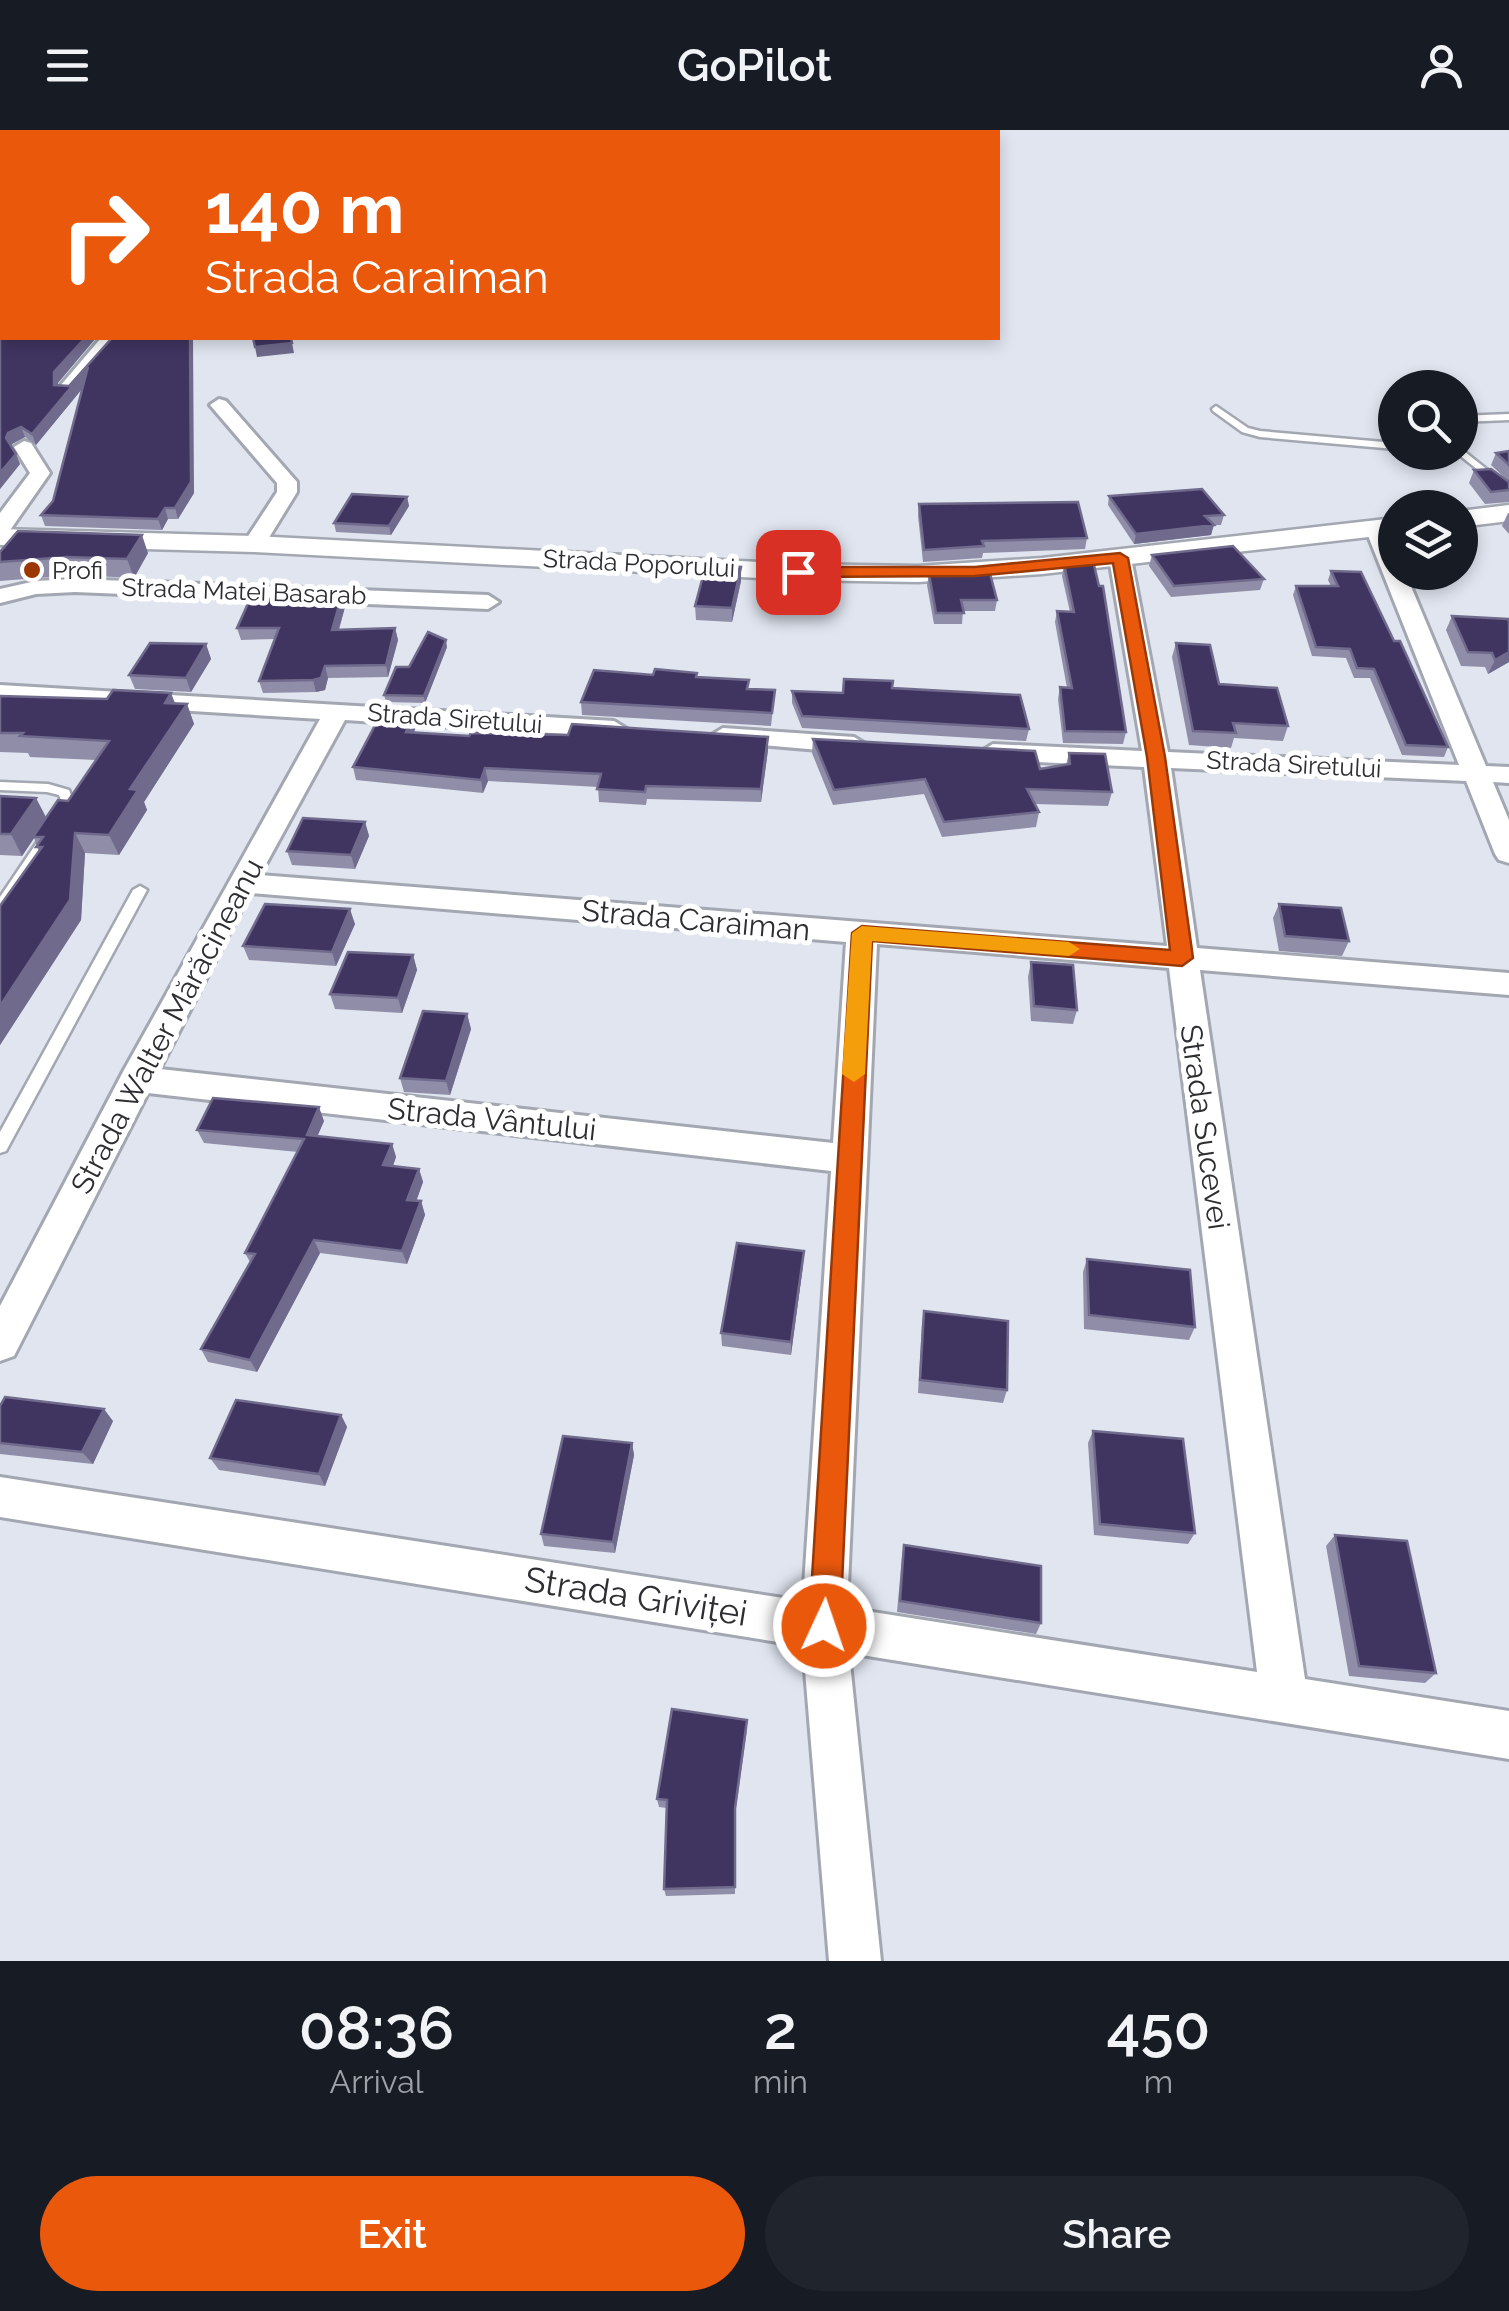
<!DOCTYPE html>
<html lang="en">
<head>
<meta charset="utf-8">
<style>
	:root { --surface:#171b24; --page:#20242c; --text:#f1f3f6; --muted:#9ea1a6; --accent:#ea580c }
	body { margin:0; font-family:Raleway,sans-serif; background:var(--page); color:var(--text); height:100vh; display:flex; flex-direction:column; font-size:38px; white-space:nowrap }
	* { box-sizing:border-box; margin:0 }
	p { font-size:32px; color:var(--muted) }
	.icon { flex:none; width:55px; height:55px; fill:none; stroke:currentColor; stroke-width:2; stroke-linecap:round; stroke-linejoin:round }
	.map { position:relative; height:1831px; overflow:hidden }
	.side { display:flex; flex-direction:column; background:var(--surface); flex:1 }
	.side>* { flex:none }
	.guide { position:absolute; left:0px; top:0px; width:1000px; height:210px; box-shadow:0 5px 15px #0003; background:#ea580c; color:#fff; overflow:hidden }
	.buttons { position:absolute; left:1378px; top:240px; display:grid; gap:20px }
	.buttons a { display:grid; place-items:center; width:100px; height:100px; border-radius:50%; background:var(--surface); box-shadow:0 5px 15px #0003; font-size:50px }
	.pin { position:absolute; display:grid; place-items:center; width:85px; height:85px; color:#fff; margin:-42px; border-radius:20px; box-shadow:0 5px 15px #0006 }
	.me { position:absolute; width:110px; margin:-55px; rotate:3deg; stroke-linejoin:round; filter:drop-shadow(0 0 8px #0008) }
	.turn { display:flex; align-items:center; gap:35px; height:210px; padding:0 40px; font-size:45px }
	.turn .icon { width:130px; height:130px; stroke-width:2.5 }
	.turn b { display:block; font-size:70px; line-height:85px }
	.eta { display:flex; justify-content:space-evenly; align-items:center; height:170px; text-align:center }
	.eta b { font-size:60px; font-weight:600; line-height:70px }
	.button { display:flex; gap:20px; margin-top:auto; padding:20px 40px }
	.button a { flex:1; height:115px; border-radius:60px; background:var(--accent); color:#fff; font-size:40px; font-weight:600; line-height:115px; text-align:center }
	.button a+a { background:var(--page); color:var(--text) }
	header { display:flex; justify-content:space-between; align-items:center; height:130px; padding:0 40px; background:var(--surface); font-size:45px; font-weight:600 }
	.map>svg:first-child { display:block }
	.water { fill:#68b0c1 }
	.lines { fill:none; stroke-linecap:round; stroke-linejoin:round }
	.service-casing { stroke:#a3a7b1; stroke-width:5 }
	.minor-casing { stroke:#a3a7b1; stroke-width:6 }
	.tertiary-casing { stroke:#a3a7b1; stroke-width:5 }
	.service { fill:#fff; fill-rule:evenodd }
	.minor { fill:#fff; fill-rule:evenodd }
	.tertiary { fill:#fff; fill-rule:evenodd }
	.wall { fill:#908da8 }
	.shaded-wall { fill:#706a8c }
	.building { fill:#403561; stroke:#706a8c; stroke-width:2.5 }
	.route { fill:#ea580c; stroke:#983908; stroke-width:2.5 }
	.slow { fill:#f59e0b }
	.poi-dot { fill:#9c3705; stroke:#fff; stroke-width:4 }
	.labels { text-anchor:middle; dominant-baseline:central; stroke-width:10; stroke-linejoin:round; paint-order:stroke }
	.far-street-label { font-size:25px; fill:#2c2e32; stroke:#fff }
	.far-poi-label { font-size:25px; fill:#2c2e32; stroke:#fff; text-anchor:start }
	.street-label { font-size:30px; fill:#2c2e32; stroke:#fff }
	.near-street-label { font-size:35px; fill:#2c2e32; stroke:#fff }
</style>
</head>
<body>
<header><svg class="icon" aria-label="menu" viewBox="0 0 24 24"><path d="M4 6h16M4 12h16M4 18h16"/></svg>GoPilot<svg class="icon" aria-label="person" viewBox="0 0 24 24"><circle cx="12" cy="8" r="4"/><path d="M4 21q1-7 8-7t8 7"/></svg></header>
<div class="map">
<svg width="1509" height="1831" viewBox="0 0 1509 1831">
	<rect width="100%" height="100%" fill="#e0e5f0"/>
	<path class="water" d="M0 0H472L2 2 0 20Z"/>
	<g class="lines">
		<defs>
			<path id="service" d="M0 29H2V33H0Z
				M1216 276 1248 298 1260 301 1395 313V319L1260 307 1242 302 1213 281 1212 279Z
				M1509 284V290L1460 292V286Z
				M1460 318 1509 357V365L1457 323 1460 322Z
				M0 652 48 654 69 660 74 673 65 689H57L55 686 62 673 59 665 47 662 0 660Z
				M49 701 55 705 5 780 0 782V767L44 702Z
				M140 756 147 760 6 1021 0 1023V1002L133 760Z"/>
			<path id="minor" d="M2 164V176L0 177V165Z
				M101 208H119L73 263H61V255Z
				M219 269 226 271 297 352V362L262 419H246L243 414 277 362V353L210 275Z
				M24 311 31 313 50 343 8 403 0 404V383L30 343 14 317Z
				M1376 392C1396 398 1395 425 1395 442H1405L1486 636 1509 637V653L1493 652 1509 690V733L1499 730 1495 724 1466 651 1171 638 1197 818 1509 843V865L1200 840 1305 1549 1509 1581V1629L849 1523 881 1831H829L803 1516 0 1387V1347L803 1471 831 1041 148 963 14 1226 0 1231V1176L124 940 320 589 0 569V555L614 591 627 599 614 607 345 590 260 745 1167 816 1144 637 993 630 980 622 993 614 1142 621 1109 428 1120 421 1131 428 1168 622 1459 635 1365 398ZM250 763 846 812 833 1013 160 939ZM877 814 1169 838 1257 1542 847 1478Z
				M75 449 488 465 499 472 488 479 75 462 36 464 0 473V459L36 451Z
				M723 598 854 607 867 615 854 623 714 611 710 606Z"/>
			<path id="tertiary" d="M1509 375V391L1460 397V381Z
				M1395 388V404L1042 444 918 452 798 450 254 422 0 415V399L254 406 798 434 918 436 1042 428Z"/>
		</defs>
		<use href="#service" class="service-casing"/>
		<use href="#minor" class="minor-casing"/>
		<use href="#tertiary" class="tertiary-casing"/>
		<use href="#service" class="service"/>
		<use href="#minor" class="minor"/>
		<use href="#tertiary" class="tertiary"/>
	</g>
	<path class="wall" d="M2 195 58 253V256H69L112 208 194 363 178 389H168L162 400 45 396 41 385 53 371 82 258 36 315 25 307 12 314 11 316 20 334 0 359Z
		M1509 321V352L1491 335 1496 323Z
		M1474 340 1509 352V372L1485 374 1469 353Z
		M1109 366 1224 385 1221 395H1213L1211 405 1134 414 1108 375Z
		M407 367 409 376 391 405 336 402 334 393Z
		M919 374 1087 408 1085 419 983 423 982 428 923 432 918 386Z
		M1508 383H1509V404L1502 396Z
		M0 422 148 423 134 448 75 445 0 451Z
		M1152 425 1264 449 1260 460 1171 467 1149 436Z
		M1064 434 1126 602 1123 614 1063 613 1058 569 1060 557 1067 558 1055 492 1057 481 1070 482 1062 446Z
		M741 437V451L732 492 696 490 695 476Z
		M1331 441 1394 511 1448 617 1444 627 1402 625 1370 548H1354L1346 528 1312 526 1293 465 1296 456H1331L1328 450Z
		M929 444 997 470 995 481H963L962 494H934L927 455Z
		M345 477 339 500 395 498 398 510 388 547 328 548 325 560 316 562 263 563 259 551 275 509 241 510 237 498Z
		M1452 486 1509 492V532L1488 544 1485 537 1461 536 1446 500Z
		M1176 513 1219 554 1288 596 1283 611 1234 608 1231 618 1189 615 1172 527Z
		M206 514 211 529 191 562 135 559 129 545Z
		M447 517 425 573 386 572 384 565 409 537Z
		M697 543V547L749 559 775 560 771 596 582 585 581 572 653 545Z
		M892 558 1029 599 1026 611 802 598 792 573V561L843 563Z
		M0 566 187 574 194 594 144 672 147 680 119 725 85 723 81 790 0 915V776L39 722 34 708 22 726 0 725V666L46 688 68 671 96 630 30 627 28 623 0 622Z
		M416 596 414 603 768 620 761 672 647 669 646 675 599 672 598 657 488 651 483 663 356 650 353 637Z
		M813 609 1040 639 1066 635 1069 623 1112 662 1108 676 1035 674 1039 682 1036 697 942 707 924 664 833 675 812 623Z
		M365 692 369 706 355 739 292 735 287 721Z
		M1279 774 1349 811 1342 826 1279 821 1273 788Z
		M355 794 336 836 249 830 243 816Z
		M413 825 417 840 402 883 335 879 330 864Z
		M1031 832 1077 880 1073 894 1031 891 1028 847Z
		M467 884 471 899 450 965 404 962 400 948Z
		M324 991 317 1006 392 1014 396 1027 393 1036 419 1039 423 1052 416 1071H421L425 1085 407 1134 320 1123 257 1242 208 1232 201 1219 250 1132 245 1123 298 1022 204 1013 197 1000Z
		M1087 1129 1195 1197 1189 1210 1084 1199 1083 1142Z
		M803 1135 791 1225 722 1216 721 1203Z
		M924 1181 1007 1260 1003 1273 918 1263 922 1194Z
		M0 1276 113 1291 93 1334 0 1324Z
		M341 1285 347 1297 325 1356 219 1340 210 1328Z
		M1093 1301 1195 1403 1188 1414 1094 1405 1088 1313Z
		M632 1313 634 1325 615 1423 544 1416 541 1404Z
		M1335 1405 1436 1543 1425 1553 1349 1546 1326 1416Z
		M904 1415 1041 1493 1036 1504 897 1482 902 1426Z
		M747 1600 735 1686V1764L666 1766 664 1759 667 1678 659 1677 657 1669Z"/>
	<path class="shaded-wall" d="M85 208H96L58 253V266L54 255V242Z
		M190 208H193L194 363 178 389 175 378Z
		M291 208 294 223 257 227 255 217Z
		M88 237 92 247 36 315 32 304Z
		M21 297 25 307 12 314 11 319 6 308 8 303Z
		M16 324 20 334 0 359V343Z
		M407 367 409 376 391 405 389 396Z
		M165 378 168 389 162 400 158 389Z
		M1214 395 1211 405 1134 414 1136 404Z
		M142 405 148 423 134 448 127 429Z
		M741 437V451L732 492V478Z
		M342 465 345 477 335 512 332 500Z
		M395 498 398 510 388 547 386 535Z
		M446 510 447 517 425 573 424 566Z
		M206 514 211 529 191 562 186 548Z
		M1509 522V532L1488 544 1495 530Z
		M325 536 328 548 325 560 316 562 313 550Z
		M171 563 179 583 165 573Z
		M187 574 194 594 144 672 147 680 119 725 109 705 130 659Z
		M414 584 416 596 409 615 406 602Z
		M768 607V620L761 672V659Z
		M485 638 488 651 483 663 481 650Z
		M36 668 47 689 22 726 11 704Z
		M365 692 369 706 355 739 351 725Z
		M75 703 85 723 81 790 0 915V876Z
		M350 779 355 794 336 836 332 822Z
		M413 825 417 840 402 883 398 868Z
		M467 884 471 899 450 965 446 951Z
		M319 977 324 991 312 1019 307 1005Z
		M392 1014 396 1027 388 1049 383 1035Z
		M419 1039 423 1052 412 1083 407 1070Z
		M421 1071 425 1085 407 1134 402 1121Z
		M314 1110 320 1123 257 1242 250 1230Z
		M804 1121 803 1135 791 1225V1212Z
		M104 1279 113 1291 93 1334 82 1322Z
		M341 1285 347 1297 325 1356 319 1344Z
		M632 1313 634 1325 615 1423 613 1412Z"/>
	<path class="building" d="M0 85 2 86V135L0 137Z
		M2 195V208H85L54 242V255L69 256 112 208H190L191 352 175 378H165L158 389 41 385 53 371 88 237 32 304 21 297 8 303 6 308 16 324 0 343V198Z
		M253 208H291L292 213 255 217Z
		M1509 321V335L1496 323Z
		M1491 339 1509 352V360L1491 362 1474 340Z
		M1202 359 1224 385 1205 386 1214 395 1136 404 1109 366Z
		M352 364 407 367 389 396 334 393Z
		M1078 372 1087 408 982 411 984 416 924 420 919 374Z
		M18 401 142 405 127 429 67 427 0 432V422Z
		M1233 416 1264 449 1174 456 1152 425Z
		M1093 431 1099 456H1103L1126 602 1065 601 1060 557 1072 558 1057 481 1074 482 1064 434Z
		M706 435 741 437 732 478 695 476Z
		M989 440 997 470H961L964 483H936L929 444Z
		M1331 441 1361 442 1394 511H1400L1448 617 1406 615 1374 539 1357 538 1350 519 1316 517 1296 456H1338Z
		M313 464 342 465 332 500 395 498 386 535 325 536 321 548 313 550 259 551 279 498H237L250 469H309Z
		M1452 486 1508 489 1509 492V522L1495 530 1492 523 1468 522Z
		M428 502 446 510 424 566 384 565 396 537H409Z
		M150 513 206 514 186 548 129 545Z
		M1176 513 1210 515 1219 554 1277 558 1288 596 1233 593 1236 603 1193 601Z
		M655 539 697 543 696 547 749 550 747 559 775 560 772 583 581 572 594 540 653 545Z
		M844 549 893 551 892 558 1020 565 1029 599 802 586 792 561 843 563Z
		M113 560 171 563 165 573 187 574 130 659 138 660 109 705 75 703 70 770 0 876V776L42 717H36L43 707H33L58 670 68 671 109 611 20 606 23 603H0V566L107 569Z
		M382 582 414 584 406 602 469 606 471 603 568 605 572 594 768 607 761 659 646 656 645 662 597 659 601 644 485 638 481 650 353 637Z
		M813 609 1035 621 1040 639 1070 634 1069 623 1105 624 1112 662 1027 659 1039 682 944 692 925 649 834 660Z
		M0 666 36 668 11 704H0Z
		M303 688 365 692 351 725 287 721Z
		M265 774 350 779 332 822 243 816Z
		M1279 774 1341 778 1349 811 1285 806Z
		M348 822 413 825 398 868 330 864Z
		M1031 832 1073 835 1077 880 1034 876Z
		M423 881 467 884 446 951 400 948Z
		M213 968 319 977 307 1005 392 1014 383 1035 419 1039 407 1070 421 1071 402 1121 314 1110 250 1230 201 1219 255 1124 245 1123 304 1009 197 1000Z
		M737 1113 804 1121 791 1212 721 1203Z
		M1087 1129 1190 1140 1195 1197 1089 1185Z
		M924 1181 1008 1191 1007 1260 920 1250Z
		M5 1267 104 1279 82 1322 0 1313V1276Z
		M236 1270 341 1285 319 1344 210 1328Z
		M1093 1301 1183 1309 1195 1403 1100 1394Z
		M563 1306 632 1313 613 1412 541 1404Z
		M1335 1405 1407 1411 1436 1543 1359 1536Z
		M904 1415 1041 1436V1493L900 1471Z
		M672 1579 747 1590 735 1678V1757L664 1759 667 1670 657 1669Z"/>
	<path class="route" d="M1120 423 1128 428 1165 627 1193 828 1182 836 872 811 840 1496 836 1507 824 1511 813 1507 809 1496 852 803 862 796 1170 820 1147 627 1113 433 975 446 798 447 790 442 798 437H975Z"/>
	<path class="slow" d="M862 796 1069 812 1080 819 1069 826 872 811 865 944 854 952 842 944 852 803Z"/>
	<circle class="poi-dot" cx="32" cy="440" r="10"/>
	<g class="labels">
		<g class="far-street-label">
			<text transform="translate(639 433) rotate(3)">Strada Poporului</text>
			<text transform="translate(244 461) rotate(2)">Strada Matei Basarab</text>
			<text transform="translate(455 588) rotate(4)">Strada Siretului</text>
			<text transform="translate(1294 634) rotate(3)">Strada Siretului</text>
		</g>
		<g class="far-poi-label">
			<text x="52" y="440">Profi</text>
		</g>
		<g class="street-label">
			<text transform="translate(696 790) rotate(5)">Strada Caraiman</text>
			<text transform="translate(167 896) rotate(-62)">Strada Walter Mărăcineanu</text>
			<text transform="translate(492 989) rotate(6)">Strada Vântului</text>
			<text transform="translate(1205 997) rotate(82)">Strada Sucevei</text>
		</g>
		<g class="near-street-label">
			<text transform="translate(636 1466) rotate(9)">Strada Griviței</text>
		</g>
	</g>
</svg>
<div class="buttons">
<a><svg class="icon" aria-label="search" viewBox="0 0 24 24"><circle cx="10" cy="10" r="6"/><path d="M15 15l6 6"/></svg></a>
<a><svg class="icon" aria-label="layers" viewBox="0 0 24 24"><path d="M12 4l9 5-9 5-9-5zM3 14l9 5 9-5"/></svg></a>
</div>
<div class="pin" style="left:798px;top:442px;background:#d93025"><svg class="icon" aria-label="arrive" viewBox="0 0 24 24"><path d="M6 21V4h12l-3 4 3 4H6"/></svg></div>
<svg class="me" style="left:824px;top:1496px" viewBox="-20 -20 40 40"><circle r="17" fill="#ea580c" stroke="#fff" stroke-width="3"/><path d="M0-11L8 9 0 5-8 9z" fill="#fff"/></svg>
<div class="guide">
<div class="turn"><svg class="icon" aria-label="right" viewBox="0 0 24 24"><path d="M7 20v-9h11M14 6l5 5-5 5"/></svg><div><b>140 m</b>Strada Caraiman</div></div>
</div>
</div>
<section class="side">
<div class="eta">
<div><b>08:36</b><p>Arrival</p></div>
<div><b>2</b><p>min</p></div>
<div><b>450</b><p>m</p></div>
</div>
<div class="button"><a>Exit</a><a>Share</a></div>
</section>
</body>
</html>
